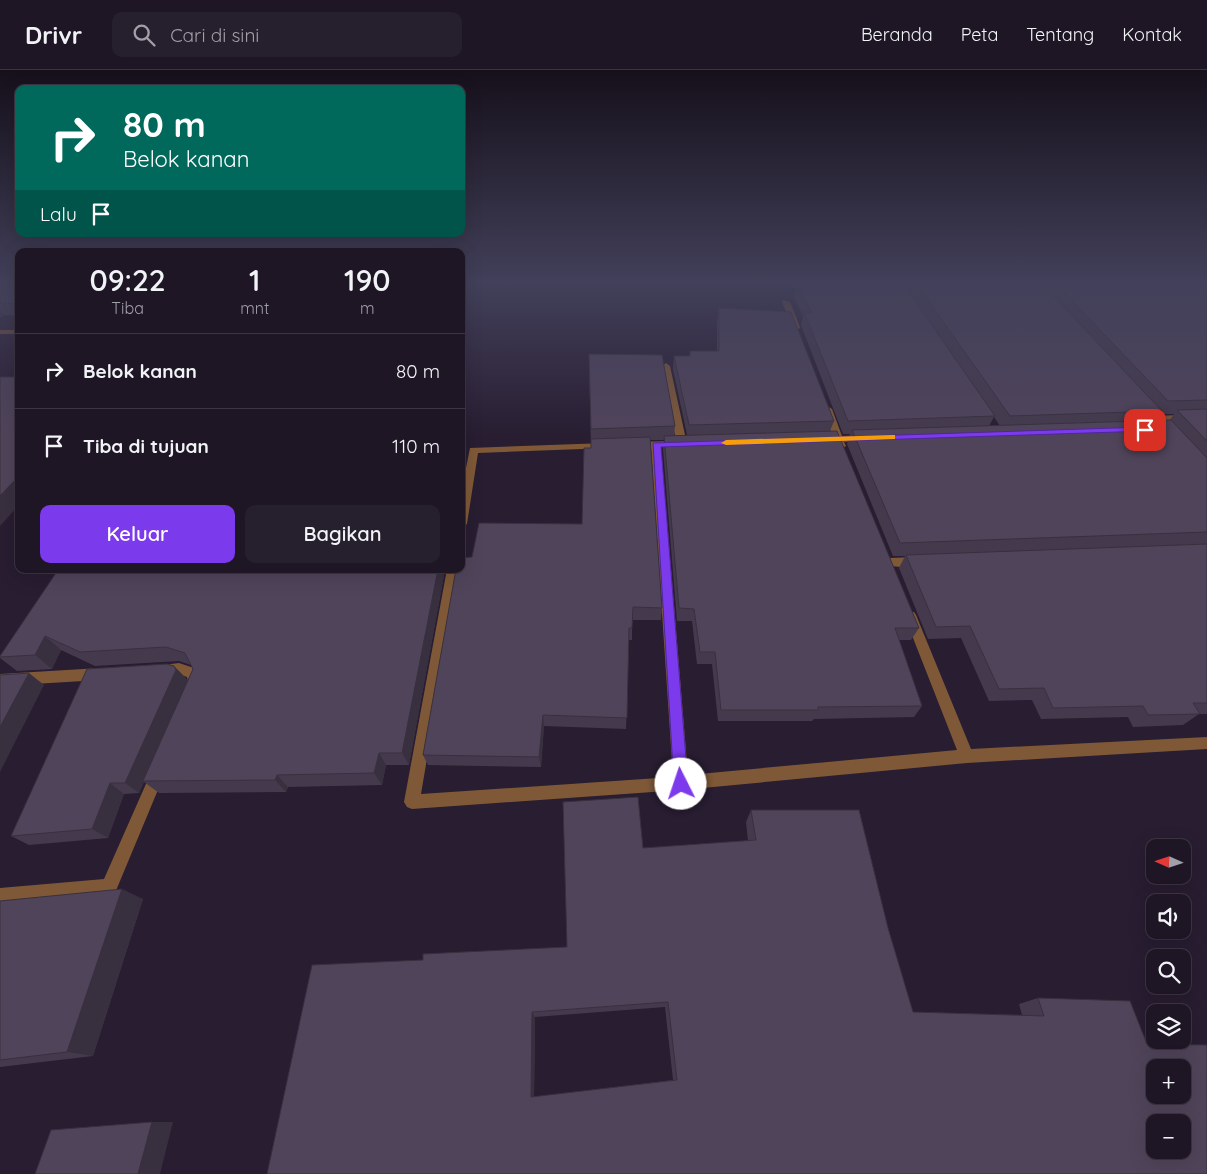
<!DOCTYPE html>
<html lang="id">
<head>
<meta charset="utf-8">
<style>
	:root { --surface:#1e1625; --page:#261f2d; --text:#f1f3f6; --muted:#a19fa7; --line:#3c3542; --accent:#7c3aed }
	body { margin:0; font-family:Quicksand,sans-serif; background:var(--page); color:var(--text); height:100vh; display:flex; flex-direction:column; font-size:19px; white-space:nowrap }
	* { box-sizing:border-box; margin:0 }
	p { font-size:16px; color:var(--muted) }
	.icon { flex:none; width:28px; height:28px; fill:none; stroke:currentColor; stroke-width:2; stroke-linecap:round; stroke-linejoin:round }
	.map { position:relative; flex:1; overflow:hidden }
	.panel { position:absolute; left:15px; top:178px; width:450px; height:325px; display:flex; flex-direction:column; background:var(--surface); border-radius:10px; box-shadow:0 5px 20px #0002,0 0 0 1px var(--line) }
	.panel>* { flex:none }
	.guide { position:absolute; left:15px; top:15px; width:450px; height:152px; border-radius:10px; box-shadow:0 5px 20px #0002,0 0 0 1px var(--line); background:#00695c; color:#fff; overflow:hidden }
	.needle { width:32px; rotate:273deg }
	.buttons { position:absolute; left:1146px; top:769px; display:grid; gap:10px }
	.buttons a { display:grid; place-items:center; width:45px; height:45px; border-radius:10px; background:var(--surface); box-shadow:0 5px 20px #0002,0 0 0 1px var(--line); font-size:25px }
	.pin { position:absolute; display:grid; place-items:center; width:42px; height:42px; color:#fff; margin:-21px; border-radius:10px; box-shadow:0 2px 8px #0006 }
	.me { position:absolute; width:55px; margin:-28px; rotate:356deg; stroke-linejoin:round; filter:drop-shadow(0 0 4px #0008) }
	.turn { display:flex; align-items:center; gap:18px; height:105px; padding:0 25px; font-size:22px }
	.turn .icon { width:65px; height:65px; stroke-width:2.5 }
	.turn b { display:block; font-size:35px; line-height:42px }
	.then { display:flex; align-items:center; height:48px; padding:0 25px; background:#0003; gap:10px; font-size:19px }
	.eta { display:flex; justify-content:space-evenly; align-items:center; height:85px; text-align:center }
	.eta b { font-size:30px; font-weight:600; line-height:35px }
	.primary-button { display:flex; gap:10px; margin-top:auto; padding:10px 25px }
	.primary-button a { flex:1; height:58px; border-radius:10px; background:var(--accent); color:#fff; font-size:20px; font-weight:600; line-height:58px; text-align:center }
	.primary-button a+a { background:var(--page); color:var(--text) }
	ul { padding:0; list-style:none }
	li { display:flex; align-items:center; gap:15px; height:75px; padding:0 25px; border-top:1px solid var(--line) }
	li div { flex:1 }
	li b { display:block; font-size:19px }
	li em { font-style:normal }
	header { display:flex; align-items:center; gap:30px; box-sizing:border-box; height:70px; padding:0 25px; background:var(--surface); border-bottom:1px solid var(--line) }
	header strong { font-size:24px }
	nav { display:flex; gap:28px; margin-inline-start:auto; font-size:18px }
	.search { width:350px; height:45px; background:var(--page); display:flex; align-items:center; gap:12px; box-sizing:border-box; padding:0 18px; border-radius:10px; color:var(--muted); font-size:19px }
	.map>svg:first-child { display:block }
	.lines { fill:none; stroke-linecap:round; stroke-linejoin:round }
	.minor { fill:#7f5937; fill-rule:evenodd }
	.wall { fill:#453a4d; fill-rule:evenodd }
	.shaded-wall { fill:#38303f }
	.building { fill:#50445a; stroke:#38303f; fill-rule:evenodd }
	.route { fill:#7c3aed; stroke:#51269a }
	.slow { fill:#f59e0b }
</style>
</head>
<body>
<header>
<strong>Drivr</strong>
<div class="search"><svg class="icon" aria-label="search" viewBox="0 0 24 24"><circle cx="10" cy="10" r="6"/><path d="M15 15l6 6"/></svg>Cari di sini</div>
<nav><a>Beranda</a><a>Peta</a><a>Tentang</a><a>Kontak</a></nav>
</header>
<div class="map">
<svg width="1207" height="1104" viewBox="0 0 1207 1104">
	<rect width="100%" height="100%" fill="#281d31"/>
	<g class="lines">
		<path class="minor" d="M783 230 790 232 800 257 799 259 792 257 782 232Z
			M0 260H19V264H0Z
			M666 293 670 296 687 374 682 377H661L688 705 957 680 904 545 906 542H914L916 545 971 679 1207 667V679L967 693 681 720 412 739 407 737 404 732 447 499H459L421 724 673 707 651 378H634L629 375 634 372 676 371 662 296Z
			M19 303V311L0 326V318Z
			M827 336 832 339 842 366 864 365 867 366V370L844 372 846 376 841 379 838 378 835 372H821V368L833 367 822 339Z
			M1207 344V350L1154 352 1149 349 1154 346Z
			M606 373 609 374V378L478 383 467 454 461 458V423L470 378Z
			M917 487 923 491C917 498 889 499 883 492L889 488Z
			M179 593 197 599 203 612 200 620 195 622 190 620 187 607C175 602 166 608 155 604L153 600 155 596Z
			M100 598 105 600 107 604 105 608 100 610 0 616V604Z
			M158 696 163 698 165 703 115 823 109 825 0 834V818L104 809 153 698Z"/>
	</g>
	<path class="wall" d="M0 212H19V246L4 245 0 248Z
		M834 212H1207V644H1199L1183 655 1133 657 1128 647 1041 649 1032 630 989 631 961 568 928 569 899 498 905 486H893L847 374 850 364H843L801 255 803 246 794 227 797 214 834 213ZM1160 344H1174L1169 351H1154ZM994 347 1000 356H989Z
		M719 238 834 351 830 361 919 558 911 570H899L922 636 914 647 814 649 812 651H718L712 594H697L692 551H677L663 379 664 370H650L662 538 661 550H632V570H629L626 659 544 656 541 697 428 695 423 685 472 487 582 454 591 378 589 284 675 356 674 365H687L673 299 674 286H689L690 281H717V251Z
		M96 499H444L445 500 409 695H386L382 715 288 717 286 722 159 723 144 712 139 723 124 724 108 768 29 775 11 766 186 608 187 612 193 599 191 595 179 591 95 596 61 580 52 599 17 601 0 588V586Z
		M751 740 888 858 913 942 1022 945 1019 934 1038 928 1147 974 267 1104 423 890 567 877 643 778 748 771 746 752ZM665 937 673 1010 534 1027 535 947Z
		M143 829 93 986 0 997V831Z"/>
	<path class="shaded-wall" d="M0 239 4 245 0 248Z
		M19 406V435L0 456V426Z
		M438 499H444L445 500 409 695 402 683Z
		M45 566 61 580 52 599 35 585Z
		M174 596 186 608 187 612 139 723 125 713Z
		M29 603 44 615 0 702V657Z
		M543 645 544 656 541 697 539 687Z
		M379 683 386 695 382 715 374 703Z
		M277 705 288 717 286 722 275 710Z
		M110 713 124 724 108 768 92 759Z
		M122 819 143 829 93 986 67 982Z
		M532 942 535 947 534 1029 531 1027Z
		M152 1052H173L160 1104H138Z"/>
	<path class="building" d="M0 212H19V234L0 233Z
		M844 212H902L995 346 848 351 804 242 812 243 797 214 844 213Z
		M915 212H1040L1162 341 1010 346Z
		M1054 212H1206L1207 213V330L1168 331Z
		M719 238 791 242 834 351 689 355 674 286H690V281H719Z
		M589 284 662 285 675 356 591 359Z
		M0 307H19V406L0 426Z
		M1207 339V371L1177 340Z
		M1171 350 1207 388V462L900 473 852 360Z
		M837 361 919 558H895L922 636 818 637V640H721L715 582H700L694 539 679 538 664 366Z
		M650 367 662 538 633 537 632 558H629L627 648 543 645 539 687 423 685 456 499H461V488L472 487 479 453 582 454 584 378H591V369Z
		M1207 474V633H1193L1200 644 1148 645 1143 636 1053 638 1044 618 999 619 970 556 936 557 906 485Z
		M96 499H438L402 683H379L374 703 277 705 275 710 143 711 193 599 185 583 166 577 80 582 45 566 35 585 0 587V586L58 500Z
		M167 594 174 596 176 600 125 713H110L92 759 11 766 87 599Z
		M29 603 0 657V605Z
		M638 727 643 778 756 770 751 740H859L888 858 913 942 1044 946 1038 928 1130 931 1147 974 1207 975V1104H267L312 895 423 890V884L567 877 563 732ZM668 932 677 1010 531 1027 532 942ZM1155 998H1182V1025H1155ZM1155 1052H1182V1080H1155Z
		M122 819 67 982 0 990V831Z
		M152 1052 138 1104H35L51 1060Z"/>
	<linearGradient id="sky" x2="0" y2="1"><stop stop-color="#16101b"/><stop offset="0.58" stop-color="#42405a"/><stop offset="1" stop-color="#42405a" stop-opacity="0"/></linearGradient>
	<rect width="1207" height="367" fill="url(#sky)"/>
	<path class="route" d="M1145 357 1148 358V361L661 377 688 714 686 718 681 720 676 718 674 714 653 373Z"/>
	<path class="slow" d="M892 365H895V369L726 375 721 373 726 370Z"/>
</svg>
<div class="buttons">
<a><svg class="needle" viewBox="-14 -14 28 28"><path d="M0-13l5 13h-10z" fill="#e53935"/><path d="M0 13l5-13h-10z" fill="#a19fa7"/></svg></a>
<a><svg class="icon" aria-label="sound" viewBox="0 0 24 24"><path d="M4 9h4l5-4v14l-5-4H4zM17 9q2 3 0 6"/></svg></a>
<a><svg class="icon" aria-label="search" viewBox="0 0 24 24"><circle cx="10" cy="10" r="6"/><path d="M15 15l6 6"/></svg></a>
<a><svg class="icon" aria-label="layers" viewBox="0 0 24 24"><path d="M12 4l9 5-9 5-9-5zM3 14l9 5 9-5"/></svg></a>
<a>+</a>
<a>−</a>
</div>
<div class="pin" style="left:1145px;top:360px;background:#d93025"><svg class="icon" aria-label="arrive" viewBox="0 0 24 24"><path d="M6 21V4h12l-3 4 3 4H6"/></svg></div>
<svg class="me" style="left:681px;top:714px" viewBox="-20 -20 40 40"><circle r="19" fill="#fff"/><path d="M0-13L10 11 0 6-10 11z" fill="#7c3aed"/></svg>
<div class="guide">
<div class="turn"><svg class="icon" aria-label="right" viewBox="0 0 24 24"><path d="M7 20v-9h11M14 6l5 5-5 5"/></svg><div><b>80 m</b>Belok kanan</div></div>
<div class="then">Lalu<svg class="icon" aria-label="arrive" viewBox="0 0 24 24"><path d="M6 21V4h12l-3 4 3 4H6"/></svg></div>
</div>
<section class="panel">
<div class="eta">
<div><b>09:22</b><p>Tiba</p></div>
<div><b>1</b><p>mnt</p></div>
<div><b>190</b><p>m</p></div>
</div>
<ul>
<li><svg class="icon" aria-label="right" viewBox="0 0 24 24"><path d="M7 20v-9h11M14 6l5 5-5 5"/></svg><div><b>Belok kanan</b></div><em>80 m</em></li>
<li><svg class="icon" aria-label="arrive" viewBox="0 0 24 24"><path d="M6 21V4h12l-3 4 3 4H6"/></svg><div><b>Tiba di tujuan</b></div><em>110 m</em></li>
</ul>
<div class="primary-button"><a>Keluar</a><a>Bagikan</a></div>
</section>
</div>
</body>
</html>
